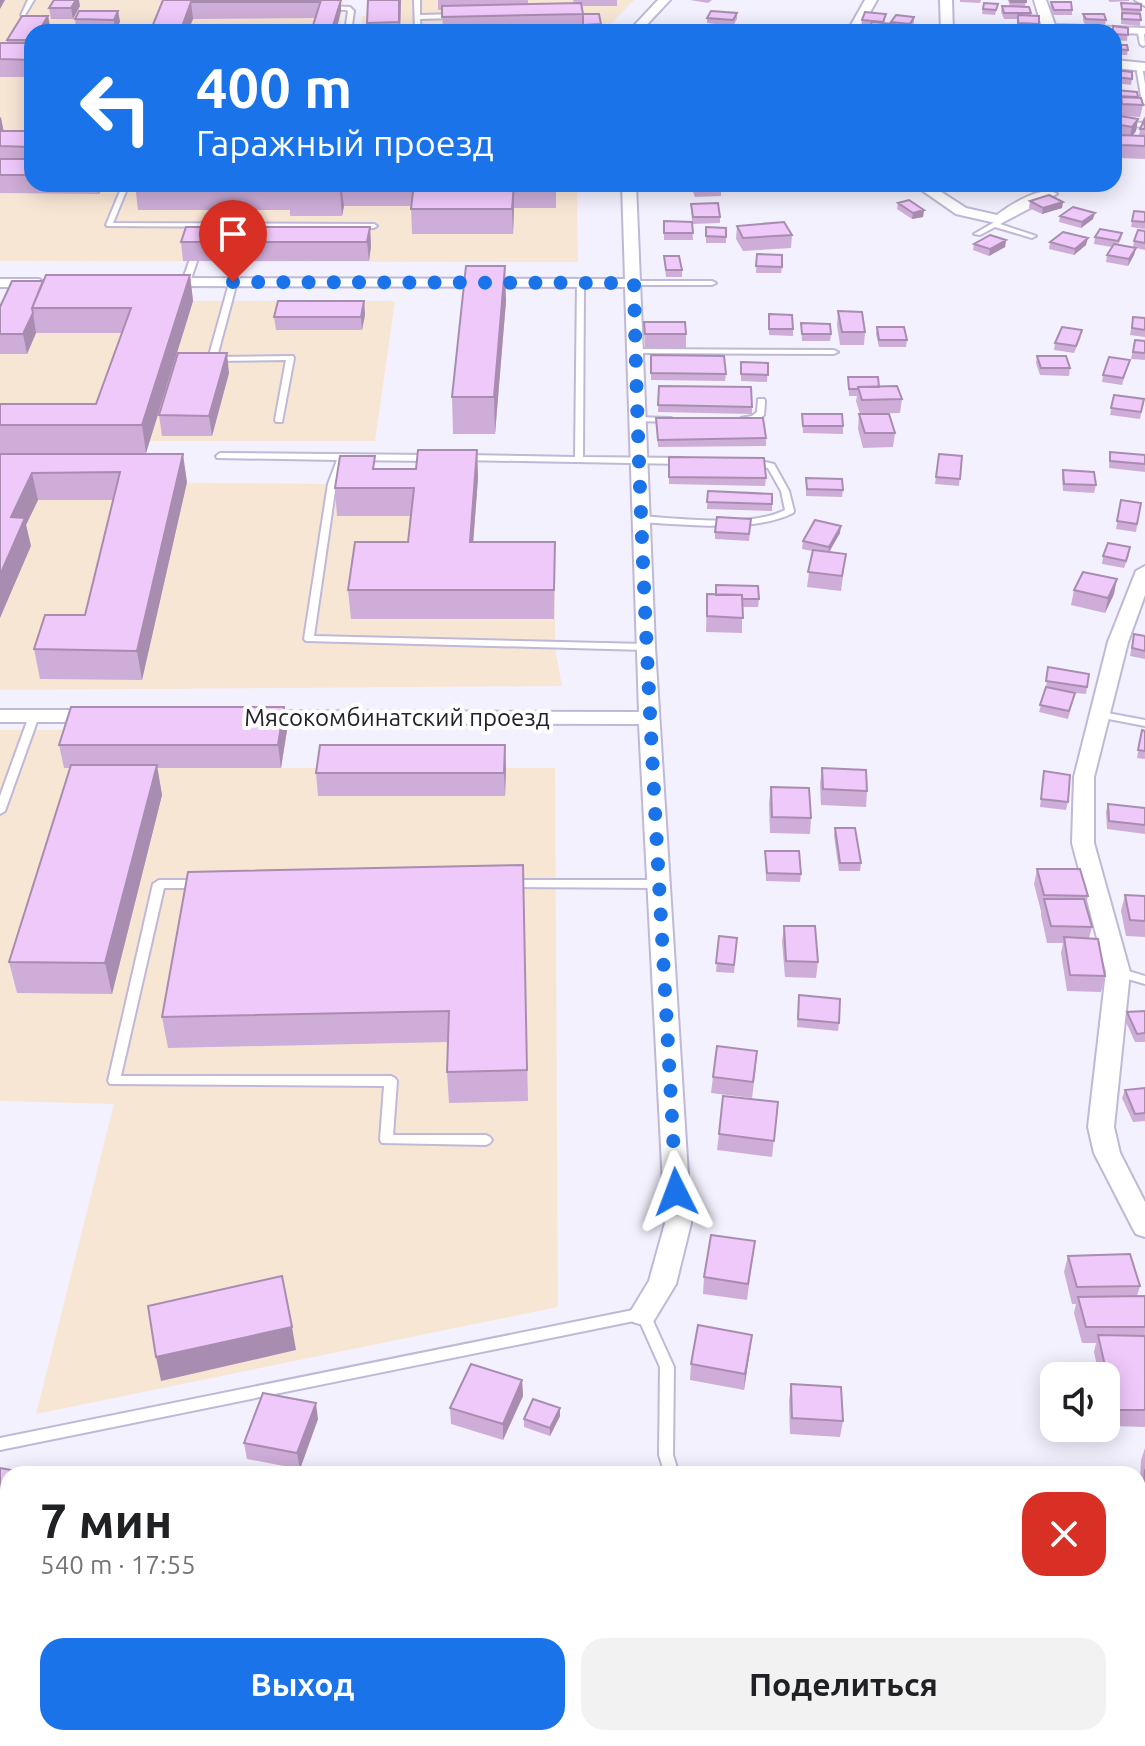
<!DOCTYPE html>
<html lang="ru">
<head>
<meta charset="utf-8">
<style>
	:root { --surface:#fff; --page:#f2f2f2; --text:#202124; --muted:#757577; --accent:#1a73e8 }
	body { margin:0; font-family:Ubuntu,sans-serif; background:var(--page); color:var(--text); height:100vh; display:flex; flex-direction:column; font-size:30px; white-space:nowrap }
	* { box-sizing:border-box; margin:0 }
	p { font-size:26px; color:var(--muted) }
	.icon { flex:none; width:44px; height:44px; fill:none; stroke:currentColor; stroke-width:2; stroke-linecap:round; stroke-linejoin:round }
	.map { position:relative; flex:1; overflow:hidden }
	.drawer { position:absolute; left:0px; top:1466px; width:1146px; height:280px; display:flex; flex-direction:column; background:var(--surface); border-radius:24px 24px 0 0; box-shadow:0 4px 20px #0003 }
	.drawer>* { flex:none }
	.hud { position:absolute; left:24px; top:24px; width:1098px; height:168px; border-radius:24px; box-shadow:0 4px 20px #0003; background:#1a73e8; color:#fff; overflow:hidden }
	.fabs { position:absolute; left:1040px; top:1362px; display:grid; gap:16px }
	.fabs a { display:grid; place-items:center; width:80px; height:80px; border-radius:16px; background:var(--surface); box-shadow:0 4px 20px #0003; font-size:40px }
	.pin { position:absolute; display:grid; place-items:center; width:68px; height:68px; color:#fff; margin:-82px -34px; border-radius:50% 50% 50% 0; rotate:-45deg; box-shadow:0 0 8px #0007 }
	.pin .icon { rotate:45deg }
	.me { position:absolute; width:88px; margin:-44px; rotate:357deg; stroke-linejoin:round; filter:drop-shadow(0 0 6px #0008) }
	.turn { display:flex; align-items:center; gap:28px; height:168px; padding:0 40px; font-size:36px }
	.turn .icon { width:104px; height:104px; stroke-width:2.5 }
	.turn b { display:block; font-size:56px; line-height:68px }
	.round { display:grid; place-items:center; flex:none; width:84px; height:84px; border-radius:24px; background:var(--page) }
	.headline { display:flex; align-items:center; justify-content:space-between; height:136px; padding:0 40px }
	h1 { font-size:48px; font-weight:700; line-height:60px }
	.button { display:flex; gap:16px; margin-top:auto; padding:16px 40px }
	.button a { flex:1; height:92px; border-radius:24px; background:var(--accent); color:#fff; font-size:32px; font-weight:700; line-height:92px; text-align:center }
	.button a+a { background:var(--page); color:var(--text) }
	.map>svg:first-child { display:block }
	.industrial { fill:#f8e6d5 }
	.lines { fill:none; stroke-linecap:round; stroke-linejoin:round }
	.service-casing { stroke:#bfb8d7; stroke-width:4 }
	.minor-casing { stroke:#bfb8d7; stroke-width:4 }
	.service { fill:#fff; fill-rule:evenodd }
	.minor { fill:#fff; fill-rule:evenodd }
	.wall { fill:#ceadd8 }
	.shaded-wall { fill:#a88db0 }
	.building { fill:#f0c9fb; stroke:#a88db0; stroke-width:2 }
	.route { stroke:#1a73e8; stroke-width:14; stroke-dasharray:0 25.2 }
	.labels { text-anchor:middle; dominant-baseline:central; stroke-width:8; stroke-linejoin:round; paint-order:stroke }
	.street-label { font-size:24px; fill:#24212d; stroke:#fff }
</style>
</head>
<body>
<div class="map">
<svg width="1145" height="1746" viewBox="0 0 1145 1746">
	<rect width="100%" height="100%" fill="#f4f1fe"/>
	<path class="industrial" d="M0 0H343L339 32H32V184H577L578 262 0 261Z
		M371 0H634L603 32H361L362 16H370Z
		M0 301H395L375 441H150L0 453Z
		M478 478 472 570H555V648L562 686 0 690V481L342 484Z
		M0 730H287L281 768H555L558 1307 36 1414 114 1104 0 1101Z"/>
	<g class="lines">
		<defs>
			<path id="service" d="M28 0H34L25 15H21Z
				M414 0H420V15L457 14 460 16 457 18 420 19 421 32H415Z
				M324 6 350 7 354 11 351 32H345L348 11 346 10 326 9Z
				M1141 31 1144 33 1145 45 1143 46 1140 44 1138 33Z
				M1139 64 1142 66 1145 84V104L1142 102 1136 66Z
				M1114 121 1145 123V127L1114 125Z
				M123 184H129L113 223 374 224 377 226 374 228 107 226 106 225Z
				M998 220 1001 222 1000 224 1036 236 1032 238 995 227 980 235 974 234Z
				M190 259 197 261 190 282 186 284 182 282Z
				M230 280 237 282 217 357 293 356 294 358 282 422H276L275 420 286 360 212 361 208 359Z
				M577 281 584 283 583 457 683 458 687 461 683 464 461 460 460 458 464 455 575 457Z
				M631 281H712L716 283 712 285H631Z
				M632 349 834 350 838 352 834 354 635 353 631 351Z
				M758 399H764L765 401 764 415 758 420 741 422V418L752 416 757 412Z
				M633 417 671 418 675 420 671 422 636 421H633Z
				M220 453 431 455 435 458 431 461 345 460 336 484 314 636 645 644 650 647 645 650 306 641 304 639 328 484 337 460 217 458 216 456Z
				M752 459 774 464 789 491 794 511 793 513C754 533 683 524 639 522L635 519 639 516C678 518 751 528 785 510L781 491 768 468 749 464V460Z
				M1102 712 1145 720V726L1098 717 1097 715Z
				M34 713 39 716 5 811 0 814V796L29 716Z
				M159 880H200L206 884 200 888H164L121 1076H391L395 1078 397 1081 393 1135H486L490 1137 492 1140 490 1143 486 1145 382 1143 380 1140 384 1086 110 1084 108 1081 153 884Z
				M509 880H660L666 884 660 888 505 887 503 884 505 881Z
				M1118 968 1145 976V984L1114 975 1112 972 1114 969Z
				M643 1308 648 1310 674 1367 673 1455 679 1474H665L659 1455 660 1367 639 1320 0 1450V1438Z
				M622 1738H638L636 1746H620Z"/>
			<path id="minor" d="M658 0H670L640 32H628Z
				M865 0H877L859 32H847Z
				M940 0H952L953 32H941Z
				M1034 0H1046L1055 25 1145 28V34L1048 30 1041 24Z
				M1135 0H1145V6Z
				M1114 60 1145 63V71L1114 68Z
				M622 184H636L655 647 691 1223 676 1284 653 1322 643 1325 633 1322 629 1314 649 1281 665 1223 639 724 258 723 248 717 258 711 639 712 625 287 161 286 154 282 161 278 625 279Z
				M913 184H929L966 208 997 215C1010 205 1043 184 1057 194L1000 224 956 214Z
				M0 279H39L46 283 39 287H0Z
				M1145 566V595L1128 642 1094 777V843L1130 972 1114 1127 1120 1153 1145 1202V1237L1136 1234 1132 1227 1094 1153 1088 1127 1106 972 1072 843 1074 777 1108 642 1136 571Z
				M0 710H96L106 716 96 722H0Z"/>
		</defs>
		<use href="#service" class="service-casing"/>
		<use href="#minor" class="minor-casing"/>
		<use href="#service" class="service"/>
		<use href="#minor" class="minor"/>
	</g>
	<path class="wall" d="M163 0H341V11L315 18 193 19Z
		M401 0 400 32H367V23Z
		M438 0H528V4H574L573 0H617V6H582L583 14 601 24V30L443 32 442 10H438Z
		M690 0H712L708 3Z
		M960 0H981L980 3 960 2Z
		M1008 0H1026L1025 7 1031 13V16L1039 24 1038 30 1018 29 1017 19H1004L1001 12 1002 6 1010 7Z
		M1108 0H1129V1L1110 2Z
		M1051 2 1072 10V15H1053L1050 7Z
		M984 3 998 4 995 15 982 14Z
		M1121 3 1141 10 1140 26 1121 24Z
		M80 6 73 19H51L49 8Z
		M118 11 120 22 116 29H130L131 32H32V77H0V43H7V40L48 16 50 27 49 29H76L75 19Z
		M737 13V19L733 26 707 23V18Z
		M1083 14 1106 20 1105 25H1085L1083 20Z
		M914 17V23L909 29 893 28 892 32H868L870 26H861L862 20H885L884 24H891V22Z
		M1128 28 1127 41 1114 40V32Z
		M1114 45 1128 50 1127 55H1114Z
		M1114 78 1132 79 1131 85 1114 83Z
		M1116 90 1138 98 1143 105 1140 117 1122 116 1138 119 1136 131 1133 135 1139 136 1140 129 1145 120V159L1119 158 1117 147 1118 138 1114 137V115L1120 116 1119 109 1120 102H1115Z
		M0 117 4 131H32V184H104L99 194 0 193Z
		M135 184H556V208H514L513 234H412L411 206H344L342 216H290V210H138Z
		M690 184H718L721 189V196L695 197Z
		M877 184H911L888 190Z
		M933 184H965V186L943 190Z
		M1030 201 1062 208 1042 214 1029 208Z
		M898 203 924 210 923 217 912 219 897 209Z
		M691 204 720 217V223L692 224 693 240H664V221L692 222Z
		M1134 211 1145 212V229L1131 227Z
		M1060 216 1093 219 1081 228 1059 222Z
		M737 226 792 235 791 248 743 251 736 239Z
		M370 227 371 246 369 261H183L181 242Z
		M706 227 726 228V243H706Z
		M1145 231V250L1136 248 1134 255 1128 266 1106 262 1107 255 1112 247 1094 244 1095 237 1122 233 1121 239 1118 245 1133 248 1134 241Z
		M1006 240 1005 247 989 256 973 250 974 244Z
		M1050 242 1086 245 1074 255 1049 249Z
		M757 254 782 267 781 273H756Z
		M664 256 682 270V277H666Z
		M190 275 193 301 146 453H0V404H96L122 333H36L27 354H0V307L43 281Z
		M364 301 365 315 362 330H276L274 317Z
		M506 301 495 434H453L452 397Z
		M838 311 865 332 864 345H840L837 325Z
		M769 314 793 329V336L769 335Z
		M1133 317 1145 318V337L1130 335Z
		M644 322 686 334V348H645Z
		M801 323 831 334 830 341H802Z
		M877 327 907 340 906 347H879L876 334Z
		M1081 337 1074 353 1054 350 1055 343Z
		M1135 340 1145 341V360L1131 359Z
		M651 356 726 374 725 381 651 380Z
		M1037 356 1070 368 1069 376 1040 375 1036 363Z
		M1130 360 1122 385 1102 382 1103 375Z
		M741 362 768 363 767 382 741 381Z
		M229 373 212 436H162L159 415Z
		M848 377 879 387 902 399 900 413 860 414 856 401 857 396H849Z
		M659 386 752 407V414L658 412Z
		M1114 395 1144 399 1140 419 1110 415Z
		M802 414 843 426V434L803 433Z
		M859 414 895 433 893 447 863 448 858 429Z
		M656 418 766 438V446L658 447Z
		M477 450 478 478 473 542H555L554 619H351L348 590 408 542 410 516H337L335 488 376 469H416Z
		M1110 452 1145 455V472L1109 468Z
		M0 454 187 482 142 680 40 679 34 649 85 615 113 500H38L26 525 31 546Z
		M939 454 962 456 959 486 935 484Z
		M669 457 766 478 765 486 669 484Z
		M1063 470 1096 485 1094 493 1063 491 1062 477Z
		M806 478 843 490 842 497 806 496Z
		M708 491 772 494V511L707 509Z
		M1121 500 1141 503 1136 532 1116 529Z
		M751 519 749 541 715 539V532Z
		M840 533 829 552 846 554 841 591 807 587 812 551 802 549 803 541Z
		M1129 555 1124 568 1102 564 1103 556Z
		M1074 590 1114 594 1105 613 1071 605Z
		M707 594 759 599 758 607H742V633L706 632Z
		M1134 634 1145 636V659L1130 656Z
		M1048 667 1089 674 1086 694 1075 693 1068 719 1039 712 1046 688Z
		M287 730 281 768H157L162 795 112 994 17 993 9 962 70 768H64L59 745Z
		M1142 730 1145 731V759L1137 758Z
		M506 768 505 796H318L316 773Z
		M822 768 867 791 866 807 821 805 820 784Z
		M1044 771 1068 802 1066 810 1040 807Z
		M771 787 811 818 810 834 770 833 769 803Z
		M1108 804 1145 808V834L1107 829 1106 812Z
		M835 828 861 863 860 871H839L834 836Z
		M765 851 801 874 800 882 766 881Z
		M523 865 528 1101 449 1103 447 1072 448 1042 168 1048 162 1017Z
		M1037 869 1088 896 1086 905 1092 927 1089 938 1105 976 1101 992 1067 991 1061 953 1063 943H1047L1041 915V911L1034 884Z
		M1125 895 1145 896V937L1126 936 1121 911Z
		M784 926 818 962 816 978 785 977 782 942Z
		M719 936 737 938 734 973 716 972Z
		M799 995 839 1023 838 1031 797 1027Z
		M1145 1011V1042H1135L1125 1020 1127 1012Z
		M756 1067 752 1098 711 1093 713 1077Z
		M1145 1088V1121L1133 1122 1122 1098 1125 1090Z
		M778 1102 772 1157 717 1150 719 1134Z
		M755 1241 747 1300 703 1294 704 1277Z
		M1068 1256 1140 1286 1137 1296H1145V1427L1110 1426 1106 1407V1376H1099L1094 1352 1096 1343H1082L1074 1313 1076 1304H1072L1064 1272Z
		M752 1335 744 1390 690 1380 691 1364Z
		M522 1380 523 1396 503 1440 451 1424 450 1408Z
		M791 1384 843 1421 840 1437 790 1434 789 1401Z
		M560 1416 550 1436 524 1427V1419Z
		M318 1419 300 1469 247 1459 244 1443Z
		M1145 1448V1519L1138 1517 1141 1460Z
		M822 1738H888L891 1746H824Z"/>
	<path class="shaded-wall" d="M0 0H5L0 9Z
		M76 0H79L80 6 73 19 71 8Z
		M341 0V11L336 32H331Z
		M399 0H401L400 32H399Z
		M191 2 193 19 188 32H180Z
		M118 11 120 22 115 31 114 20Z
		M48 16 50 27 47 32H38Z
		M1 117 4 135 0 142V118Z
		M1138 119 1136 131 1129 140 1132 127Z
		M98 184H104L99 194Z
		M341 184 344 206 342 216 340 191Z
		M514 184V208L513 234 512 209Z
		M888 184H911L888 190Z
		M943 184H965V186L943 190Z
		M1063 202 1062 208 1042 214 1043 208Z
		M924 210 923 217 912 219 913 213Z
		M1095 213 1093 219 1081 228 1082 222Z
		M370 227 371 246 369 261 367 242Z
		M1088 238 1086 245 1074 255 1075 249Z
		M1006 240 1005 247 989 256 990 249Z
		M1136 248 1134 255 1128 266 1129 259Z
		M505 266 506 301 495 434 494 397Z
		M190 275 193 301 146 453 142 425Z
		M364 301 365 315 362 330 361 317Z
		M33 313 36 333 27 354 23 334Z
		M227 353 229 373 212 436 209 416Z
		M477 450 478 478 471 570 470 542Z
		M183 454 187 482 142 680 137 651Z
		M32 473 38 500 26 525 31 546 0 618V575L11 517Z
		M841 526 840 533 828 554 829 547Z
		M1117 579 1114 594 1105 613 1108 598Z
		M284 707 287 730 281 768 278 745Z
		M505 745 506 768 505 796 504 773Z
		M157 765 162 795 112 994 105 963Z
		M292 1327 296 1350 161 1381 156 1357Z
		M752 1335 750 1351 744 1390 745 1374Z
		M522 1380 523 1396 503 1440V1424Z
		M316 1403 318 1419 300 1469 297 1453Z
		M560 1408V1416L550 1436V1428Z
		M8 1512V1539L1 1555 0 1529Z"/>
	<path class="building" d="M54 0H76L71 8H49Z
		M163 0H319L318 2H191L180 32H150Z
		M321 0H341L331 32H311Z
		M368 0H399V22L367 23Z
		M1010 0H1026V2H1011Z
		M1051 2H1071L1072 10H1054Z
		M581 3 583 14 442 17V6Z
		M984 3 998 4 996 10 983 9Z
		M1121 3 1141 4V10L1122 9Z
		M1002 6 1029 7 1031 13H1004Z
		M79 11H118L114 20 75 19Z
		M711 11 737 13 733 20 707 18Z
		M865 12 886 14 883 22 862 20Z
		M1122 13 1140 14 1141 20 1122 19Z
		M583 14H599L601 24 583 25Z
		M1083 14H1104L1106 20 1086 19Z
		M896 15 914 17 910 24 891 22Z
		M1018 15 1039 16V24L1018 23Z
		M22 16H48L38 32H32V40H7Z
		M872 22 894 24 890 32 868 30Z
		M826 25 848 27 845 32H823Z
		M765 26 786 29 783 32H758Z
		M1113 26 1128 28V35L1114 34V32H1113Z
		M1088 28 1106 29 1107 32H1089Z
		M47 29H130L129 32H45Z
		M0 43H32V60L0 59Z
		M1114 45H1127L1128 50 1114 49Z
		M1115 70 1132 72V79L1115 77Z
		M1116 90 1137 92 1138 97 1116 96Z
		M1121 97 1141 98 1143 105 1122 104Z
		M1114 115 1138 119 1132 127 1114 124Z
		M1144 120 1145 129H1140Z
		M0 131H32V147L0 146Z
		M1119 135 1145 136V146L1121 145Z
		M0 159H32V175H0Z
		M135 184H341L340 191H288L290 185H135Z
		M414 184H514L512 209H411Z
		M692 184H718L721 189 696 191Z
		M1049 195 1063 202 1043 208 1030 201Z
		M909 200 924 210 913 213 898 203Z
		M718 203 720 217H693L691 204Z
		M1073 207 1095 213 1082 222 1060 216Z
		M1134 211 1145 212V222L1132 221Z
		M664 221 692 222 693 233H664Z
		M784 222 792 235 743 238 737 226Z
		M186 227H370L367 242H181Z
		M706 227 726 228V237L706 236Z
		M1100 229 1122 233 1118 241 1095 237Z
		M1138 230 1145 231V243L1134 241Z
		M1063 232 1088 238 1075 249 1050 242Z
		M990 235 1006 240 990 249 974 244Z
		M1114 244 1136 248 1129 259 1107 255Z
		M757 254 782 255V267L756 266Z
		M664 256H679L682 270H666Z
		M466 266H505L494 397H452Z
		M46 275H190L142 425H0V404H96L131 308H32Z
		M12 281H43L32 308 33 313 23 334H0V307Z
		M278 301H364L361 317H274Z
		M838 311 862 312 865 332H842Z
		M769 314 792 315 793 329H769Z
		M1133 317 1145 318V330L1132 328Z
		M644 322H685L686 334H645Z
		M801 323 830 324 831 334H802Z
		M877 327H904L907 340H879Z
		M1062 327 1082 330 1076 346 1055 343Z
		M1135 340 1145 341V353L1133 352Z
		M178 353H227L209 416 159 415Z
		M651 355 724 356 726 374 651 373Z
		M1037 356H1066L1070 368H1041Z
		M1109 357 1130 360 1123 378 1103 375Z
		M741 362 768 363V375L741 374Z
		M848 377H878L879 387H858V389H849Z
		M659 386 751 387 752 407 658 405Z
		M897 386 902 399 862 400 858 387Z
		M1114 395 1144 399 1141 412 1111 408Z
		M802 414H842L843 426H803Z
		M859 414H889L895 433H865Z
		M656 418H763L766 438 658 440Z
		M418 450H477L470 542H555L554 590H348L355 542H408L414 488H335L340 456H375L373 469H416Z
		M1110 452 1145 455V464L1110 461Z
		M0 454H183L137 651 34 649 45 615H85L120 472 32 473 11 517 25 518 0 575Z
		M939 454 962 456 960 479 936 477Z
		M669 457 764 458 766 478 669 477Z
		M1063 470 1094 472 1096 485 1064 484Z
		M806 478 842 479 843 490 807 489Z
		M708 491 772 494V504L707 502Z
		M1121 500 1141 503 1137 524 1117 521Z
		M717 517 751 519 749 534 715 532Z
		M815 520 841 526 829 547 803 541Z
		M1108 543 1130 547 1126 561 1103 556Z
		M813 550 846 554 842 576 808 572Z
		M1083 572 1117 579 1108 598 1074 590Z
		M716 585 758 586 759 599H742V595H716Z
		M707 594 742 595 743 618 707 616Z
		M1134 634 1145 636V651L1132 648Z
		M1048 667 1089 674 1087 687 1046 681Z
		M1046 687 1075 693 1069 711 1040 705Z
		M71 707H284L278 745H59Z
		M1142 730 1145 731V751L1138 750Z
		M320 745H505L504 773H316Z
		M71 765H157L105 963 9 962Z
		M822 768 866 770 867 791 823 789Z
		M1044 771 1070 775 1068 802 1041 799Z
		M771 787 809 788 811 818 772 817Z
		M1108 804 1145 808V825L1109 821Z
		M835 828H855L861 863H840Z
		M765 851H799L801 874 767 873Z
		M523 865 527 1070 447 1072 449 1011 162 1017 188 872Z
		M1037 869H1080L1088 896 1044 895Z
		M1125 895 1145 896V921L1130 920Z
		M1044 899H1084L1092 927 1051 926Z
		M784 926H815L818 962 786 961Z
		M719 936 737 938 734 965 716 963Z
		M1064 937 1098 939 1105 976 1070 975Z
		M799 995 840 999 839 1023 798 1019Z
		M1145 1011V1033L1137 1034 1127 1012Z
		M717 1046 757 1051 753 1082 713 1077Z
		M1145 1088V1113L1135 1114 1125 1090Z
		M723 1096 778 1102 774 1141 719 1134Z
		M711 1235 755 1241 748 1284 704 1277Z
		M1130 1254 1140 1286 1077 1287 1068 1256Z
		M282 1276 292 1327 156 1357 148 1306Z
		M1145 1296V1327H1086L1078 1297Z
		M698 1325 752 1335 745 1374 691 1364Z
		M1098 1335 1145 1336V1410H1115Z
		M471 1364 522 1380 503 1424 450 1408Z
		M791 1384 841 1387 843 1421 792 1418Z
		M263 1393 316 1403 297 1453 244 1443Z
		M533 1399 560 1408 550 1428 524 1419Z
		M0 1468 27 1473 26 1474H8V1512L0 1529Z
		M1145 1469V1502L1143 1501Z
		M829 1738H888L891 1746H831Z"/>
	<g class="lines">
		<path class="route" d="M233 282 634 283C640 587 660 889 676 1192"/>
	</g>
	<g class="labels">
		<g class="street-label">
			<text x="397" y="717">Мясокомбинатский проезд</text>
		</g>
	</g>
</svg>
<div class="fabs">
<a><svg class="icon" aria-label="sound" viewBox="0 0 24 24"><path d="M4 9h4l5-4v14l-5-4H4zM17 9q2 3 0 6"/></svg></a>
</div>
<div class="pin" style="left:233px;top:282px;background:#d93025"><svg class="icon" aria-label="arrive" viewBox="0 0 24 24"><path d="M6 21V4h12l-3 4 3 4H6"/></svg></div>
<svg class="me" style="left:676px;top:1192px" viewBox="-20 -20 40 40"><path d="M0-17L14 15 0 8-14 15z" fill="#1a73e8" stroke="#fff" stroke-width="4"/></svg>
<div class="hud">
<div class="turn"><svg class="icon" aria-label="left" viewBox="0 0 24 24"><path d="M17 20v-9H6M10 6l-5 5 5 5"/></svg><div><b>400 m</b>Гаражный проезд</div></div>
</div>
<section class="drawer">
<div class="headline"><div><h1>7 мин</h1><p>540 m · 17:55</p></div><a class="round" style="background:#d93025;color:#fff"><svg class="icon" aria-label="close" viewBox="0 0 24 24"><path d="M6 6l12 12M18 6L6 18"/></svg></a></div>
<div class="button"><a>Выход</a><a>Поделиться</a></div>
</section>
</div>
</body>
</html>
